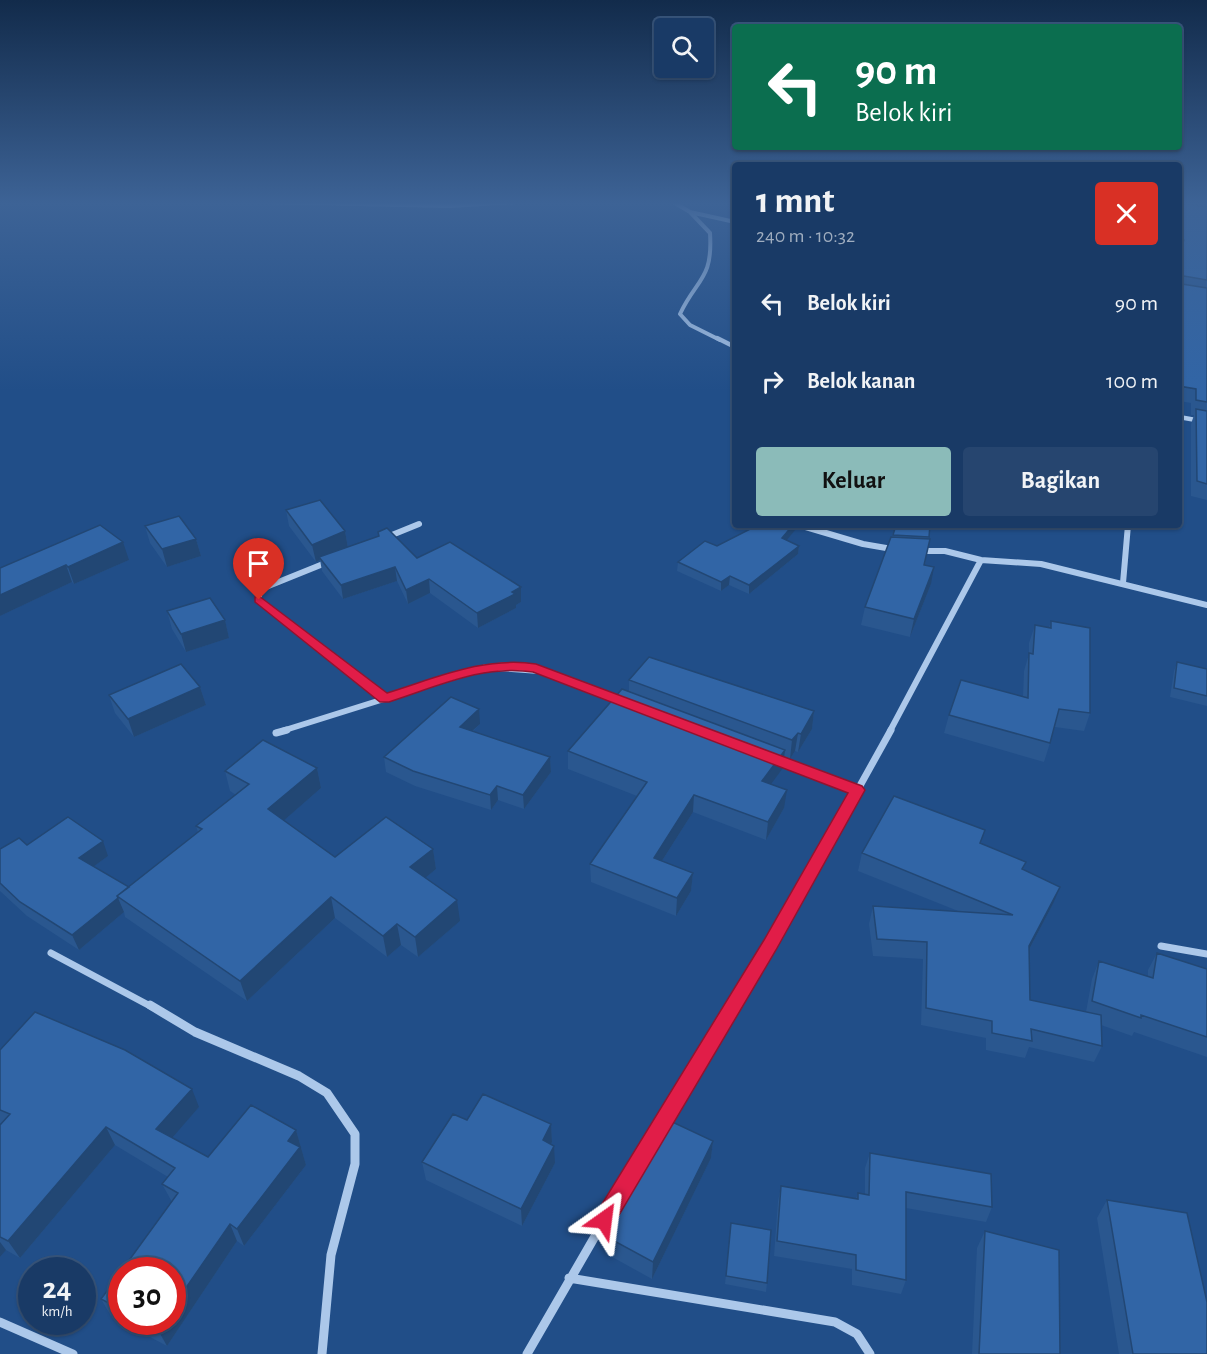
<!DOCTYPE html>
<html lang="id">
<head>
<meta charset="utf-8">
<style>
	:root { --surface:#193a66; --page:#26456f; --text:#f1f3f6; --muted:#9fadbf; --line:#37547a; --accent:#8bbbb9 }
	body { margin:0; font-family:"Alegreya Sans",sans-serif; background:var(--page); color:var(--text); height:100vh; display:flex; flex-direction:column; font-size:22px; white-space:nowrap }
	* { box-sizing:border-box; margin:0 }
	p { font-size:20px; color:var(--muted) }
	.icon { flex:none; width:33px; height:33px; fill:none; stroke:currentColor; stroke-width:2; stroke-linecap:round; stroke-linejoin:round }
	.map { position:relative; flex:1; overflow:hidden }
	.details { position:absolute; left:732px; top:162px; width:450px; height:366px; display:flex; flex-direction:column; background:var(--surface); border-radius:6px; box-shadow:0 2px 4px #0004,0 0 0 2px var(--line) }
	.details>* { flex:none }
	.top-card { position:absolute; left:732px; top:24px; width:450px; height:126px; border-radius:6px; box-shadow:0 2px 4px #0004,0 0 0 2px var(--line); background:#0b6e4f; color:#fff; overflow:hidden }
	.tools { position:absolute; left:654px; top:18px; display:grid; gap:12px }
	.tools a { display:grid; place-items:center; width:60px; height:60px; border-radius:6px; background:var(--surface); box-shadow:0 2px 4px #0004,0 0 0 2px var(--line); font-size:30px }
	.speed { position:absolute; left:18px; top:1257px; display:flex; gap:12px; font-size:30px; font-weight:700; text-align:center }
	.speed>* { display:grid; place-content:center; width:78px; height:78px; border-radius:50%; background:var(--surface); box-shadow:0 2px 4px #0004,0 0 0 2px var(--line); line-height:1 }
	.speed small { font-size:15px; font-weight:400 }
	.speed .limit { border:9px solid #d22; background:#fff; color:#111 }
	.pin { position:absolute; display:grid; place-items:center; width:51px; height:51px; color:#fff; margin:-62px -26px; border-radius:50% 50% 50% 0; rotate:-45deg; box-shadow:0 0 6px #0007 }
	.pin .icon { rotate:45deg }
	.me { position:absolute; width:66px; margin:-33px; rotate:31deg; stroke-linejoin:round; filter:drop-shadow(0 0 4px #0008) }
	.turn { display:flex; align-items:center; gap:21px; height:126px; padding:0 24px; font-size:27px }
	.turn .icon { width:78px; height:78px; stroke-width:2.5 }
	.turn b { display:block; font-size:42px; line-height:51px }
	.round { display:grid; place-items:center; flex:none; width:63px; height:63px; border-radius:6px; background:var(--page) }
	.summary { display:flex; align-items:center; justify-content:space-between; height:102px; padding:0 24px }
	h1 { font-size:36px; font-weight:600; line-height:45px }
	.action { display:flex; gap:12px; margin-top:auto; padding:12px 24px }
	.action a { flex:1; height:69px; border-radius:6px; background:var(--accent); color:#111; font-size:24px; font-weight:600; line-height:69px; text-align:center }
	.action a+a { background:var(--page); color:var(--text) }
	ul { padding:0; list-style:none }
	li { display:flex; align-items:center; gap:18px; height:78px; padding:0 24px }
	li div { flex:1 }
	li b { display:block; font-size:22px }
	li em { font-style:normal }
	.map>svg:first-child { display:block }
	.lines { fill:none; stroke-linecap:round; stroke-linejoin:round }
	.minor-far4 { stroke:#acc8ea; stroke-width:4 }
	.minor-far3 { stroke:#acc8ea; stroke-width:4.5 }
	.minor-far2 { stroke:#acc8ea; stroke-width:6 }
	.minor-far1 { stroke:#acc8ea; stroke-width:7 }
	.minor { stroke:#acc8ea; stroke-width:9 }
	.wall { fill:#2a578f }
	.shaded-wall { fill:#224774 }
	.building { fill:#3165a6; stroke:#224774; stroke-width:1.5 }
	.route { fill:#e11d48; stroke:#92132f; stroke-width:1.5 }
</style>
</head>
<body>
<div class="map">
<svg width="1207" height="1354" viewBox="0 0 1207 1354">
	<rect width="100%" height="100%" fill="#214e88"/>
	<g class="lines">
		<path class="minor-far4" d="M266 202 450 206 516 202
			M673 202 690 212 735 222
			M690 212 710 233C713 280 697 278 680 314L690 325 720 340"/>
		<path class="minor-far3" d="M717 338 735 347
			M1179 417 1207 422"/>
		<path class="minor-far2" d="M799 525 863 544 892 549
			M387 537 419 524
			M920 551H945L981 560 1041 564 1207 605
			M328 562 266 587 259 592V600L384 699
			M1123 583 1128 525
			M282 731 486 667 539 671 621 701
			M890 731 981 560"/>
		<path class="minor-far1" d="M276 733 287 730
			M776 759 857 790
			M1161 946 1207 954
			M51 953 152 1007
			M733 1007 797 899 891 730"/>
		<path class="minor" d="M150 1005 195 1032 299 1076 327 1093 355 1134V1164L331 1255 322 1354
			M569 1278 835 1322 857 1334 870 1354
			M0 1322 73 1354
			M527 1354 616 1200 734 1005"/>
	</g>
	<path class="wall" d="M1179 203 1207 207V500L1191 496V424L1194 415H1191V403L1179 401Z
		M286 510 345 531 348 547 378 536V532L417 558 521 602 516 605V608L478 628 430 593 408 604 397 581 343 599 322 571 320 560 316 562 289 526Z
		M758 525H796V529L786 540 799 546 798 554 749 594 729 585 721 591 677 571 678 562 717 546Z
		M896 525 929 537 925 565 931 584 910 637 861 625 865 607Z
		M145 526 196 539 201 556 167 567 150 543Z
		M129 560 74 584 72 582 0 616V568Z
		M167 611 225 620 229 638 186 652 172 629Z
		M1051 621 1090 713 1084 731 1055 727 1044 762 944 733 949 715 1023 697 1024 671 1029 654V643L1035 625 1049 628Z
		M1177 662 1207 669V706L1170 697 1174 671Z
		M629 680 814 711 812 729 798 752 795 751 790 759 784 756 783 768 770 784 784 808 766 840 693 812 662 861 693 873 691 891 676 916 591 882 590 864 637 796 568 769V751L629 692Z
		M200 687 206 705 134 737 115 713 109 695Z
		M480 724 473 731 550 757 551 772 524 809 498 800 491 810 415 786 386 772 384 757Z
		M317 768 321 788 284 820 335 857 433 849 436 869 425 878 460 921 418 957 401 945 387 957 335 918 247 1001 125 917 124 912 79 950 27 916 0 891V849L27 845 108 856 94 866 129 887 198 832 196 826 236 795 230 791 225 771Z
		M981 843 1023 870 1053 904 1029 950 1030 1000 1086 1012 1092 979 1099 961 1148 977V970L1157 953 1207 969V1057L1134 1032 1132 1036 1101 1025 1102 1046 1094 1062 1029 1047 1025 1058 986 1050V1038L921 1025 923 959 873 956 869 924 873 906 958 911 858 871 862 853Z
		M0 1050 199 1107 172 1137 208 1157 296 1130 306 1165 244 1246 237 1241 167 1346 122 1322H172V1202L162 1184 168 1177 115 1145 20 1258 6 1250 0 1257V1125L1 1123H0Z
		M467 1120 551 1124 552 1142 551 1144 555 1163 522 1226 426 1180 422 1162Z
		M713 1141 711 1158 652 1279 605 1253V1236Z
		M870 1153 992 1207 986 1222 906 1208V1280L901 1294 852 1285V1269L774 1256 778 1201 781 1186 856 1199 858 1193 865 1195V1168Z
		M1107 1200 1207 1354H1119L1097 1218Z
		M985 1231 1060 1354H972L977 1248Z
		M730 1232 767 1283 766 1292 725 1284Z
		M122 1271V1321L111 1316 101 1299Z"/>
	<path class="shaded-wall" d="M793 525H796V529L781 547 782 538Z
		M345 531 348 548 319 557 320 560 316 562 312 545Z
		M196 539 201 556 167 567 162 549Z
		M123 542 129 560 74 584 68 567Z
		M799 546 798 554 749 594V585Z
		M66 565 72 582 0 616V595Z
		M395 567 397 581 343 599 341 585Z
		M934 567 931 584 910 637 914 619Z
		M730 576 729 585 721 591V582Z
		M429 579 430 593 408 604 406 590Z
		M521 587V602L516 605V608L478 628 477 613Z
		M225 620 229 638 186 652 181 634Z
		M200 687 206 705 134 737 128 719Z
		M479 709 480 724 461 741 460 727Z
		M814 711 812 729 798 752 801 734Z
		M798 733 795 751 790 759 792 740Z
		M785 750 783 768 760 799 762 781Z
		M550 757 551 772 524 809 523 795Z
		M317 768 321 788 274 829 268 809Z
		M497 786 498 800 491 810 490 795Z
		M787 790 784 808 766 840 768 822Z
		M694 795 693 812 653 875 654 858Z
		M103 841 108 856 86 872 79 858Z
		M433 849 436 869 413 888 410 867Z
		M693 873 691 891 676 916 677 898Z
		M1060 887 1053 904 1022 963 1029 946Z
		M331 897 335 918 247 1001 240 981Z
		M118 898 124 912 79 950 72 935Z
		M457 900 460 921 418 957 415 937Z
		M397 924 401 945 387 957 383 936Z
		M192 1089 199 1107 165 1146 156 1129Z
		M551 1124 552 1142 544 1158 543 1140Z
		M106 1127 115 1145 20 1258 8 1241Z
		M296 1130 306 1165 244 1246 237 1229 288 1141Z
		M713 1141 711 1158 652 1279 653 1262Z
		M554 1146 555 1163 522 1226 521 1209Z
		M230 1224 237 1241 167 1346 158 1330 163 1322H172V1308Z
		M0 1242 6 1250 0 1257Z"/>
	<path class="building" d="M1179 203 1207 207V280L1184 276 1179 280V252L1184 240 1179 239Z
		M1179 280 1182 284 1207 288V402L1196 400V389L1179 386Z
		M1196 409 1207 411V484L1197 481Z
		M320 500 345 531 312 545 286 510Z
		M179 516 196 539 162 549 145 526Z
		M100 525 123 542 68 567 66 565 0 595V568Z
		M758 525H793L782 538 799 546 749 585 730 576 721 582 678 562 705 541 717 546Z
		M896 525H930L929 537 893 535Z
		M387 528 417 558 450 542 521 587 512 592 515 594 477 613 429 579 406 590 395 567 341 585 319 557 379 536 378 532Z
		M891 537 930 539 924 565 934 567 914 619 865 607Z
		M210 598 225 620 181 634 167 611Z
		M1051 621 1090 628V713L1059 709 1050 743 949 715 961 680 1028 698 1029 653 1033 654 1035 625 1051 628Z
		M649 657 814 711 801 734 798 733 792 740 629 680Z
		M1177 662 1207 669V696L1174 688Z
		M181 664 200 687 128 719 109 695Z
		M622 689 785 750 762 781 787 790 768 822 694 795 654 858 693 873 677 898 590 864 647 782 568 751Z
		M451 697 479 709 460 727 550 757 523 795 497 786 490 795 413 771 384 757Z
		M263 740 317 768 268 809 335 857 386 817 433 849 410 867 457 900 415 937 397 924 383 936 331 897 240 981 117 896 202 829 196 826 249 784 225 771Z
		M894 796 985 830 980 843 1026 862 1022 869 1060 887 1029 946 1030 1000 1101 1015 1102 1046 1031 1029 1032 1041 992 1033V1021L926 1008 927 942 877 939 873 906 1013 915 862 853Z
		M68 817 103 841 79 858 129 887 117 896 118 898 72 935 20 902 0 883V849L19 838 27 845Z
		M1157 953 1207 969V1037L1141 1015V1018L1092 1001 1099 961 1153 978Z
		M35 1012 125 1050 192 1089 156 1129 208 1157 251 1105 296 1130 288 1141 300 1147 237 1229 230 1224 172 1308V1270H122L178 1193 162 1184 175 1168 106 1127 8 1241 0 1237V1125L10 1114 0 1110V1050Z
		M483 1094 551 1124 543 1140 554 1146 521 1209 422 1162 453 1114 467 1120Z
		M666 1119 713 1141 653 1262 605 1236Z
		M870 1153 991 1174 992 1207 906 1192V1280L856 1270V1255L777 1241 781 1186 858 1199V1193L869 1195Z
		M1107 1200 1187 1213 1207 1302V1354H1133Z
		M731 1223 771 1230 767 1283 726 1276Z
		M985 1231 1059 1250 1060 1354H979Z
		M122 1271V1310L101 1299Z
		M142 1322H163L158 1330Z"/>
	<linearGradient id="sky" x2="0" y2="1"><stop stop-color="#122b4b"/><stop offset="0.52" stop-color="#3d6396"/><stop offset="1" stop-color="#3d6396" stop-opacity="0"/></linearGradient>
	<rect width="1207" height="391" fill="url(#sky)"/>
	<path class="route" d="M259 596 387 693C436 678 484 656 536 664L862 786 865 790 776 950 612 1227 604 1230 597 1227 594 1220 597 1212 764 940 848 793 533 672C484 664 436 687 389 702H380L255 602V597Z"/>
</svg>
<div class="tools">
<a><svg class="icon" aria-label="search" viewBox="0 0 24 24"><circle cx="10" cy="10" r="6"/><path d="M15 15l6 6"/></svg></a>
</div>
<div class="speed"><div>24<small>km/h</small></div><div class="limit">30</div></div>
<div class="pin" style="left:259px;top:600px;background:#d93025"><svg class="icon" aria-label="arrive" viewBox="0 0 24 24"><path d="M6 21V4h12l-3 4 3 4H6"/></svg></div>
<svg class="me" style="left:604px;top:1220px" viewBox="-20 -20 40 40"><path d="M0-17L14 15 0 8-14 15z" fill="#e11d48" stroke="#fff" stroke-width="4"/></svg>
<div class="top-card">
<div class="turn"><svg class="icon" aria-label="left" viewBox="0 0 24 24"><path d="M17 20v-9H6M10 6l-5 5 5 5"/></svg><div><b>90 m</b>Belok kiri</div></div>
</div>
<section class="details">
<div class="summary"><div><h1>1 mnt</h1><p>240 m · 10:32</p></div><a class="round" style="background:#d93025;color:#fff"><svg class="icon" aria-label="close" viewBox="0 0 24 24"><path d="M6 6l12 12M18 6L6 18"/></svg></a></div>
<ul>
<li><svg class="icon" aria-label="left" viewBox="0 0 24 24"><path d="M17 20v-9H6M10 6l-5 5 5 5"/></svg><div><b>Belok kiri</b></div><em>90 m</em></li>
<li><svg class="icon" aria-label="right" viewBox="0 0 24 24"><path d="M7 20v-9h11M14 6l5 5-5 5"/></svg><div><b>Belok kanan</b></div><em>100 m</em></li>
</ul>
<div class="action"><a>Keluar</a><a>Bagikan</a></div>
</section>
</div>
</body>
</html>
